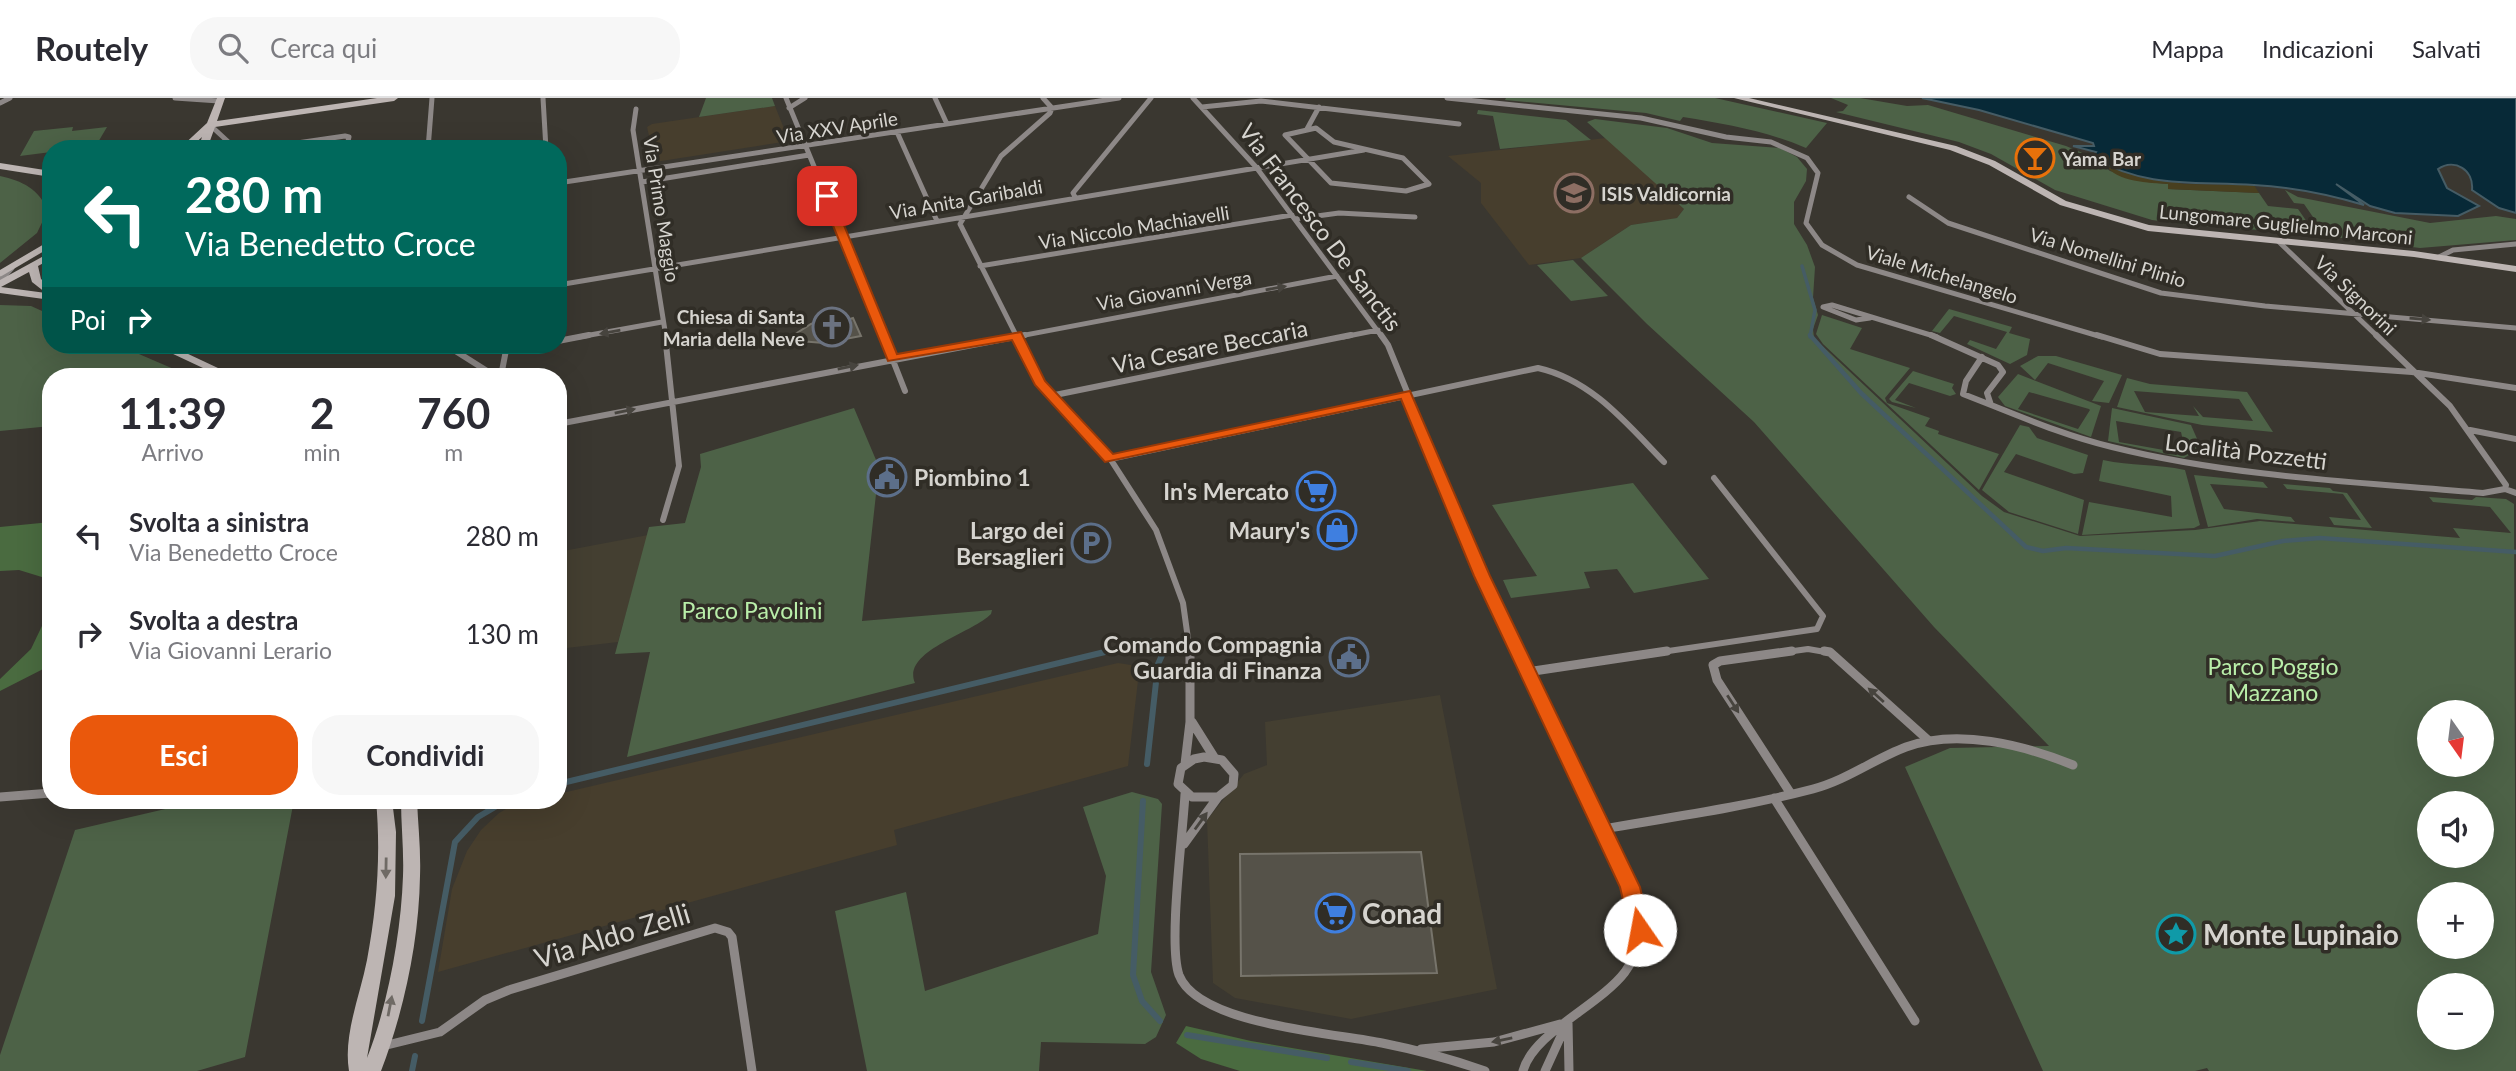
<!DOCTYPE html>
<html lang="it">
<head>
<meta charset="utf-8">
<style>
	:root { --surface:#fff; --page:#f7f7f7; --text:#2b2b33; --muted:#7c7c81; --line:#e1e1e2; --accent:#ea580c }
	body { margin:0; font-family:Lato,sans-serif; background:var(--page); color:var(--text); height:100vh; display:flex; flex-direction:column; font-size:26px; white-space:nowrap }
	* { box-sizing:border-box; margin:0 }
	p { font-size:23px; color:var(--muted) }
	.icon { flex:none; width:38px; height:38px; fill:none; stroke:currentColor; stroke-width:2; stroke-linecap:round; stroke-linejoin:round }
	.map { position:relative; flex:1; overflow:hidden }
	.sheet { position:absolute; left:42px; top:270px; width:525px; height:441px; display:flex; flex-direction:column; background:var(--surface); border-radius:28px; box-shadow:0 7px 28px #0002 }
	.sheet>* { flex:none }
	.hud { position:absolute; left:42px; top:42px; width:525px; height:214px; border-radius:28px; box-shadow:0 7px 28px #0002; background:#00695c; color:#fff; overflow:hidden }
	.needle { width:46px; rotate:166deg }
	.buttons { position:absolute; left:2417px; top:602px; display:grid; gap:14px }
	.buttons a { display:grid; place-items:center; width:77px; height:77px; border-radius:50%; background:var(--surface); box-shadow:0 7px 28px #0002; font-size:35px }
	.pin { position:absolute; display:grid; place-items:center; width:60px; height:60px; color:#fff; margin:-30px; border-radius:14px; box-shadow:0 4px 10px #0006 }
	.me { position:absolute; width:77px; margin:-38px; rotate:348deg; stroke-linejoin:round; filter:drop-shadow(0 0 5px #0008) }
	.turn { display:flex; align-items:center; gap:24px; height:147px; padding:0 28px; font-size:32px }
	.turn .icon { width:91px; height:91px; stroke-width:2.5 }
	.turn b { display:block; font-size:49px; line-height:60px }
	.then { display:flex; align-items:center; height:66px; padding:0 28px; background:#0003; gap:14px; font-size:26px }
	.eta { display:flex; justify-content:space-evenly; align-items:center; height:119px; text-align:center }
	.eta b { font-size:42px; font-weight:700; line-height:49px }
	.cta { display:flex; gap:14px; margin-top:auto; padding:14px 28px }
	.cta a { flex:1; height:80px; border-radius:28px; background:var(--accent); color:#fff; font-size:28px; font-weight:700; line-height:80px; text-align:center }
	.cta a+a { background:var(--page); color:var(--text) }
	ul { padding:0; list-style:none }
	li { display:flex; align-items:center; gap:21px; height:98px; padding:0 28px }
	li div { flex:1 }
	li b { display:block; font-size:26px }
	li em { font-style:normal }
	header { display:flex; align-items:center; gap:42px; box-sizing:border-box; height:98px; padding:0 35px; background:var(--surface); border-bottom:2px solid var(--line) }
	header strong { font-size:33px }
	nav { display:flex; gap:38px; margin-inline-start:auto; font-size:24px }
	.search { width:490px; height:63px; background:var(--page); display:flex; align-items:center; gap:18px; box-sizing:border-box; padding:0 24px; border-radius:28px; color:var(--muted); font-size:26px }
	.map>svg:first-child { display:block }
	.built { fill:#443f31 }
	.education { fill:#473e2d }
	.green { fill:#4d6247; fill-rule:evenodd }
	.forest { fill:#4a6b40 }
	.sand { fill:#483f1f }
	.water { fill:#072937; stroke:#455c65; stroke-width:2 }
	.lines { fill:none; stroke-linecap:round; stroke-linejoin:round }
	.stream-far2 { stroke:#455c65; stroke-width:3.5 }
	.stream-far1 { stroke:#455c65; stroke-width:4.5 }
	.stream { stroke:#455c65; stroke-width:6 }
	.building { fill:#555249; stroke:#77746b; stroke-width:2 }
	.street-far2 { stroke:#8d8887; stroke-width:5 }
	.street-far1 { stroke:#8d8887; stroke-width:6 }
	.street { stroke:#8d8887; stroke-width:9 }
	.secondary { fill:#bdb5b3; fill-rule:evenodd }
	.oneway { fill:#47443e }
	.oneway2 { fill:#6f6a65 }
	.route { fill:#ea580c; stroke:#983908; stroke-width:2 }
	.labels { text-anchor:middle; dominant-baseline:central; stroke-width:7; stroke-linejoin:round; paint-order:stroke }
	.far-street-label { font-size:19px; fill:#d6d4cf; stroke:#302d26 }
	.far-poi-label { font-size:19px; font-weight:bold; fill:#d6d4cf; stroke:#302d26; text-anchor:start }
	.street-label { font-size:23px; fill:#d6d4cf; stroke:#302d26 }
	.poi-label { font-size:23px; font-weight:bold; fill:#d6d4cf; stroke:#302d26; text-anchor:end }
	.park-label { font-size:23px; fill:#b9eea9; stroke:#302d26 }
	.near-poi-label { font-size:28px; font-weight:bold; fill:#d6d4cf; stroke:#302d26; text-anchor:start }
	.near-street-label { font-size:28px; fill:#d6d4cf; stroke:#302d26 }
</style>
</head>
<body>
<header>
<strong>Routely</strong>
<div class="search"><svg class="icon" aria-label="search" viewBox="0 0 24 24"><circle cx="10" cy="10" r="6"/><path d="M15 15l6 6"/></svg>Cerca qui</div>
<nav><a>Mappa</a><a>Indicazioni</a><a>Salvati</a></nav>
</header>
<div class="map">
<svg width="2516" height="973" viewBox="0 0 2516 973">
	<rect width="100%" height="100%" fill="#3a3730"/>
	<path class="built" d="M648 437 618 544 558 551V454Z
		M1440 597 1497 891 1351 921 1235 900 1213 885 1207 722 1244 676 1267 667 1265 624Z"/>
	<path class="education" d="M775 8 789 43 655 64 647 29 652 26Z
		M1606 40 1684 111 1677 120 1631 127 1581 160 1529 167 1481 105V85L1448 58Z
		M1118 565 1131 567 1139 574 1128 668 894 732 897 747 438 874 452 791 467 753 481 732 499 715 515 706 534 702H558V696Z"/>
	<path class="green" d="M706 0H772L775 8 699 19Z
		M1506 0H1715L1827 25 1806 50C1766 33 1726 26 1683 19L1680 23 1646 15 1505 2Z
		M1831 0H1860L1907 8 1928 7 2066 48 2092 59 2110 73 2147 84 2168 86V91L2259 95 2268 108 2298 111 2314 134 2324 135 2304 106 2294 105 2285 92 2298 99 2430 125 2496 118 2516 121V142L2420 150 2303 135 2190 127 2152 122 2055 92 1991 56 1959 44 1836 14 1843 13 1848 7Z
		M1478 12 1566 22 1591 42 1500 51 1493 18 1477 16Z
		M1595 21 1667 30 1712 45 1780 50 1797 59 1807 71 1806 83 1794 104V126L1807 147 1815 169 1813 200 1818 217 1813 231 1814 240 1982 398 2004 414 2080 438 2195 432 2260 423 2460 440 2453 430 2511 435 2490 409 2433 404 2429 399 2472 402 2476 399 2506 401 2514 406 2516 973H2209L2207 970 2195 973H2043L1905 669 1950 650 2049 648 1934 529 1754 324 1647 226 1581 160 1631 127 1677 120 1684 111 1587 24ZM2429 614H2482V667H2429ZM2429 705H2482V758H2429ZM2429 796H2482V849H2429ZM2429 887H2482V940H2429Z
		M73 29 72 33 107 29 94 51H51V54L20 58 34 33Z
		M0 78C23 83 38 91 48 112L37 135 0 165Z
		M1573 162 1608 198 1571 203 1537 167Z
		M0 207 31 208 51 217V247H118L190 278H51V328L0 333Z
		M1949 211 2012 229 2009 235 2030 241 2027 257 2010 266 1967 246 1970 242 1996 251 2007 234 1954 218 1940 235 1932 233Z
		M1822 217 1862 230 1850 251 1910 270 1885 300 1887 305 1930 320 1925 328 1939 333 1938 336 1999 356 1979 392 1823 246 1816 236Z
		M2038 258H2056L2122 277 2109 305 2092 303 2104 283 2048 265 2035 282 2020 268Z
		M1913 273 1954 286 1952 290 1956 296 1950 298 1909 285 1895 302 1916 310 1892 304 1889 301Z
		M2018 276 2101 308 2091 339 2005 308 1998 299ZM2029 294 2089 311 2090 312 2078 331 2018 311Z
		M2127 280 2150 286 2247 294 2273 334 2202 327 2117 309ZM2134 293 2239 301 2253 323 2203 319 2193 308 2199 318 2145 314Z
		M854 310 879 369 862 523 992 512 991 516C973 535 901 553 915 585L627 659 650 554 615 556 649 429 685 425 701 369 700 356Z
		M2112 310 2191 327 2205 359 2189 357 2184 360 2108 343ZM2116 323 2181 334 2186 356 2119 344Z
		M2020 327 2029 329 2037 340 2088 357 2083 375 2074 376 2016 356 2004 374 2084 402 2078 436 2009 414 1982 392Z
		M2103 362C2131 368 2157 366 2185 372L2200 427 2194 430 2082 437 2089 404 2172 419 2171 398 2099 383Z
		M2194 377 2263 384 2268 390 2210 386 2224 411 2291 419 2295 424 2257 421 2208 429Z
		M1633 385 1709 481 1634 495 1617 471 1584 474 1590 490 1511 500 1503 482 1537 478 1492 407Z
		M2283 386 2330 390 2333 393 2347 395 2372 430 2334 427 2329 419 2361 422 2343 396 2287 391Z
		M1132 694 1158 701 1162 706 1151 874 1166 917 1156 939 1145 946 1041 944 1039 973H867L835 813 906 794 925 893 1098 836 1106 778 1083 709Z
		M204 702H294L245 959 197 973H0V957L75 732Z"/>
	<path class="forest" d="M51 424V498L45 480 19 472 0 473V429Z
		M51 509V567L0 593V581L31 551Z
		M1186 928 1251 943 1427 973H1240L1201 961 1176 945Z"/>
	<path class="sand" d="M2106 67 2183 86 2254 87 2259 95 2168 91V86C2150 85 2116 84 2106 67Z"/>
	<path class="water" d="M1922 0H2516V115L2499 110 2472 92C2474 72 2455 60 2438 71L2447 90 2479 108 2458 118 2395 115 2370 108 2336 86 2364 107C2328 96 2292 89 2254 87 2196 83 2146 91 2092 59L2096 54 2073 48H2094L2093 45 1979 12Z"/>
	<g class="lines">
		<path class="stream-far2" d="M1802 168 1815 212 1810 239"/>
		<path class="stream-far1" d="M1810 237 1861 295 2026 449 2043 453 2066 450 2215 458 2283 443 2320 440 2516 454
			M1101 555 1151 543
			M1163 555 1165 551"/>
		<path class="stream" d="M1147 666 1158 566 1164 553
			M558 686 1109 553
			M1143 703 1133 877 1142 903 1160 923
			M422 923 455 744 478 719 507 702
			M1187 937 1327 960
			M1351 964 1408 973
			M412 973 415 958"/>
	</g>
	<path class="building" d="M840 216 837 225 853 220 861 238 824 245 786 242 811 226Z
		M1421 754 1437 875 1241 878 1240 756Z"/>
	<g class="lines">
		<path class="street-far2" d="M175 0 219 3
			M543 0 546 51
			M786 0 884 239
			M935 0 947 26
			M1193 0 1256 69 1382 239
			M1447 0 1641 20 1726 39 1771 44 1807 60 1818 75 1806 125 1822 147 1857 167 2102 239
			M0 5 10 0
			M1202 9 1261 3 1459 26
			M789 10 805 0
			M636 11 633 32 666 239
			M210 27 236 51
			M1316 30 1334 44 1403 60 1429 86 1406 93 1331 85 1285 37Z
			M1307 31 1319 9
			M897 34 937 123
			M256 51 345 38 349 39 346 51
			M428 51 432 0
			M642 84 809 57
			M558 85 1119 0
			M1075 99 1073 95 1151 0
			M1909 99 1948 125 2161 195 2265 208 2516 230
			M1295 121 1339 115 1415 119
			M2278 143 2378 239
			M2439 159 2453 152 2516 146
			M980 168 1292 117
			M0 183 12 170
			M558 187 1364 52
			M1870 220 1856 222 1823 209 1832 207 1937 239
			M579 239 662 224
			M1015 239 1337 178
			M1017 239 960 126 1001 58 1050 15 1052 10 1043 0
			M1343 239 1378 232"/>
		<path class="street-far1" d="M883 237 905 293
			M1017 237 1039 284 1111 362 1156 432 1183 505 1190 555
			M1381 237 1388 247 1482 478 1519 555
			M1931 237 1998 267 2003 274 1987 295 1991 307C2031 323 2070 339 2112 349 2233 379 2359 384 2483 395L2505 391 2506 387 2450 308 2376 237
			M2097 237 2160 256 2412 274 2516 290
			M558 243 589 237
			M446 247 495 278
			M507 252 536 247
			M1982 259 1966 283 1963 296 1991 307
			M501 278 507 247
			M1050 298 1351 237
			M558 326 1025 237
			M2470 332 2516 341
			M1110 361 1538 270C1592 282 1627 326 1664 364
			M2505 391 2516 395
			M663 422 679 368 665 237
			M1655 555 1817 531 1823 518 1714 380
			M1779 555 1808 551 1831 555"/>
		<path class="street" d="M1518 553C1544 609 1571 665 1598 721 1613 754 1635 788 1639 825 1641 843 1635 860 1625 874 1599 908 1533 935 1523 973
			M1824 553 1830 554 1928 642
			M1527 574 1667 553
			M1192 624 1214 659
			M1204 659 1222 662 1234 676 1233 687 1218 699H1192L1178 686 1181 670 1194 661Z
			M1185 666 1190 624V553
			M1185 696C1183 735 1168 846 1179 877 1198 927 1335 935 1382 945 1417 952 1451 961 1485 973
			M1791 696 1717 582 1713 567 1720 563 1792 553
			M0 699 51 695
			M1774 700 1915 923
			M1603 731C1673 719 1744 709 1813 691 1847 682 1874 661 1906 649 1958 630 2024 647 2073 667
			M1184 746 1218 699
			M1568 924 1569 973
			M383 948 440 934 485 902 509 892 715 830 728 834 732 839 752 973
			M1421 951 1494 944 1560 926
			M1545 973 1566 927"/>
		<path class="secondary" d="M217 0H225L217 23 377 0H398L394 3 215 29 207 51H198L202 39 189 51H179L207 25Z
			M1734 0H1749L1956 48 1995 63 2066 103 2149 127 2414 153 2516 168V174L2414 159 2148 133 2060 107 1989 67 1950 52Z
			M0 65 51 73V79L0 71Z
			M51 142V149L0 179V172Z
			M51 154V161L38 168 41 181 51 189V202L0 195V182ZM29 174 32 184 46 195 1 189Z
			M154 247H169L235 278H220Z
			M376 702H392L396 734 395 798 367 960C388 907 401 835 403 778 404 753 401 727 401 702H417C418 727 421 752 420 778 419 843 404 913 381 973H349C343 937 360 898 367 862 377 809 381 756 376 702Z"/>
	</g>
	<defs><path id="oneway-solid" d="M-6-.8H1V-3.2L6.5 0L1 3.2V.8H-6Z" transform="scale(1.75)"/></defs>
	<g class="oneway">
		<use href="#oneway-solid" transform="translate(1276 190) rotate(-10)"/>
		<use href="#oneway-solid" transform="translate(2420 221) rotate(5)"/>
		<use href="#oneway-solid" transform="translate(610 234) rotate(170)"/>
		<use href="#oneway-solid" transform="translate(848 269) rotate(-11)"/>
		<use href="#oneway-solid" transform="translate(625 313) rotate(-11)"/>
		<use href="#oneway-solid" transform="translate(1876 597) rotate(-138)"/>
		<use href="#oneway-solid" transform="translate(1733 606) rotate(57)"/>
		<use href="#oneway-solid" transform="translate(1201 723) rotate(-54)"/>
		<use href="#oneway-solid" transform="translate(1502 942) rotate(168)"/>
	</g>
	<g class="oneway2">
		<use href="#oneway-solid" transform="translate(386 770) rotate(91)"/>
		<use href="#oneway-solid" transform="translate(390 908) rotate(-79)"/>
	</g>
	<path class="route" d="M827 94 832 98 897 256 1021 234 1045 283 1113 356 1410 293 1490 478 1640 789 1650 832 1647 839 1640 841 1633 839 1630 832 1620 789 1474 478 1401 301 1105 364 1035 287 1012 242 888 263 821 98Z"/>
	<defs>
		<symbol id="bar-ring" viewBox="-11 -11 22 22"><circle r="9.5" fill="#302d26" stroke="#e8710a" stroke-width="1.5"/><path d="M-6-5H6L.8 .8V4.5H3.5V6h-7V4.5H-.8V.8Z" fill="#e8710a"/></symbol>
		<symbol id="school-ring" viewBox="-11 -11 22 22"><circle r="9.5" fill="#302d26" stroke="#8d6e63" stroke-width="1.5"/><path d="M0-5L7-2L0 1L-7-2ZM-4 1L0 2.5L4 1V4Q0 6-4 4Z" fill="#8d6e63"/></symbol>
		<symbol id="church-ring" viewBox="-11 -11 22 22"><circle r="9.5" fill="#302d26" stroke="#6b7280" stroke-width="1.5"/><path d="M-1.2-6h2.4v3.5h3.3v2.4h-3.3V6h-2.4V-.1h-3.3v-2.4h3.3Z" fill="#6b7280"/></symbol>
		<symbol id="civic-ring" viewBox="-11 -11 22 22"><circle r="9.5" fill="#302d26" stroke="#5c6f8a" stroke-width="1.5"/><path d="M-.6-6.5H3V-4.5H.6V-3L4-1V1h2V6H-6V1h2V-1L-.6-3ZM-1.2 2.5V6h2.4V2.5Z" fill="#5c6f8a"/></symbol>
		<symbol id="supermarket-ring" viewBox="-11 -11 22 22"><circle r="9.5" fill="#302d26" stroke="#3f7fe0" stroke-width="1.5"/><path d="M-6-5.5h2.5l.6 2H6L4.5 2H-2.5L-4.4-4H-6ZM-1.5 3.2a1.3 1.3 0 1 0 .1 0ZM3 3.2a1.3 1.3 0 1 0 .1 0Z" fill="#3f7fe0"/></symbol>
		<symbol id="shop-ring" viewBox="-11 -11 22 22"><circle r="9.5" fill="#302d26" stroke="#3f7fe0" stroke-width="1.5"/><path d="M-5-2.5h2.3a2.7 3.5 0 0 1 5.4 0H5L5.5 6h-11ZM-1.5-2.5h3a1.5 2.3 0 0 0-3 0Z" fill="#3f7fe0"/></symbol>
		<symbol id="parking-ring" viewBox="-11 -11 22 22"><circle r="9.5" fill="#302d26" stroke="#5c6f8a" stroke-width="1.5"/><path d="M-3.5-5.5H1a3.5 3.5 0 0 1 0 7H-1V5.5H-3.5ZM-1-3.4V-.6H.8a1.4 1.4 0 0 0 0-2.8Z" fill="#5c6f8a"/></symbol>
		<symbol id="sight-ring" viewBox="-11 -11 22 22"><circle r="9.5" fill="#302d26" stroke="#0f9aa8" stroke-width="1.5"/><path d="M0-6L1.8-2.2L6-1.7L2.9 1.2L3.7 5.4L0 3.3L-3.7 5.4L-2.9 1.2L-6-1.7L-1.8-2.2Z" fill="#0f9aa8"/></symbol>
	</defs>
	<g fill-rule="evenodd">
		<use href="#bar-ring" x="2013" y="38" width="44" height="44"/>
		<use href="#school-ring" x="1552" y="73" width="44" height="44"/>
		<use href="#church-ring" x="810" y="207" width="44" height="44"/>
		<use href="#civic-ring" x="865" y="357" width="44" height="44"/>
		<use href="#supermarket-ring" x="1294" y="371" width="44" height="44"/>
		<use href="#shop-ring" x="1315" y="410" width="44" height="44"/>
		<use href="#parking-ring" x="1069" y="423" width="44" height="44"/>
		<use href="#civic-ring" x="1327" y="537" width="44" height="44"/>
		<use href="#supermarket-ring" x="1313" y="793" width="44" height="44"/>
		<use href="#sight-ring" x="2154" y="814" width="44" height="44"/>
	</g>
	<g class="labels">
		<g class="far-street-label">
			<text transform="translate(837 29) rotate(-9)">Via XXV Aprile</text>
			<text transform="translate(966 101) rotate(-10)">Via Anita Garibaldi</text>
			<text transform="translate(662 111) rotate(81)">Via Primo Maggio</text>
			<text transform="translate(2286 126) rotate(6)">Lungomare Guglielmo Marconi</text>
			<text transform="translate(1134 129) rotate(-9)">Via Niccolo Machiavelli</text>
			<text transform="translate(2108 159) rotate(17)">Via Nomellini Plinio</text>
			<text transform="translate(1942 176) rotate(17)">Viale Michelangelo</text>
			<text transform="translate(1174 192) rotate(-10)">Via Giovanni Verga</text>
			<text transform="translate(2356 197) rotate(44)">Via Signorini</text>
		</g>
		<g class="far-poi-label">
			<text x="2062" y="60">Yama Bar</text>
			<text x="1601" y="95">ISIS Valdicornia</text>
			<text x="805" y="218" text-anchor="end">Chiesa di Santa<tspan x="805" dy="22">Maria della Neve</tspan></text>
		</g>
		<g class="street-label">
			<text transform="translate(1321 129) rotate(53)">Via Francesco De Sanctis</text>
			<text transform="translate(1210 248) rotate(-11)">Via Cesare Beccaria</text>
			<text transform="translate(2246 353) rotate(7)">Località Pozzetti</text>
		</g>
		<g class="poi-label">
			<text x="914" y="379" text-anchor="start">Piombino 1</text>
			<text x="1289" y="393">In's Mercato</text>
			<text x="1064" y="432">Largo dei<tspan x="1064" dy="26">Bersaglieri</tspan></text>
			<text x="1310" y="432">Maury's</text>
			<text x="1322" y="546">Comando Compagnia<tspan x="1322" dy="26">Guardia di Finanza</tspan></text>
		</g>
		<g class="park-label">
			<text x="752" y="512">Parco Pavolini</text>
			<text x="2273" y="568">Parco Poggio<tspan x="2273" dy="26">Mazzano</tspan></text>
		</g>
		<g class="near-poi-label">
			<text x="1362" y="815">Conad</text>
			<text x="2203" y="836">Monte Lupinaio</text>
		</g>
		<g class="near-street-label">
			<text transform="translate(612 837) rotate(-17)">Via Aldo Zelli</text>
		</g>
	</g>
</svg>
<div class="buttons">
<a><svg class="needle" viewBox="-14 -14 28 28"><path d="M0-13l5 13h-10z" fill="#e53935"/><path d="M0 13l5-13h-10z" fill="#7c7c81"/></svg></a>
<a><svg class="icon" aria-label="sound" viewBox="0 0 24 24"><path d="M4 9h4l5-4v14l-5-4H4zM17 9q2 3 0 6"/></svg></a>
<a>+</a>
<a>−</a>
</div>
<div class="pin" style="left:827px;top:98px;background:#d93025"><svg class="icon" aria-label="arrive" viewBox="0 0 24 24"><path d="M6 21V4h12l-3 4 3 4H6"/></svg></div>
<svg class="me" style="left:1640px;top:832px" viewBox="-20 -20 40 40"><circle r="19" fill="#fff"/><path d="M0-13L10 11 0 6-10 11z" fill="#ea580c"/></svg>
<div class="hud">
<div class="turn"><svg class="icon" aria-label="left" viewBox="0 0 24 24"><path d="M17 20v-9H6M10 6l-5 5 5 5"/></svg><div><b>280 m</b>Via Benedetto Croce</div></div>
<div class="then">Poi<svg class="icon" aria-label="right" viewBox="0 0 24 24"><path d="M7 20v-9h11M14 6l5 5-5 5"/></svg></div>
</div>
<section class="sheet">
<div class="eta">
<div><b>11:39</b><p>Arrivo</p></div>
<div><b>2</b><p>min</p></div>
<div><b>760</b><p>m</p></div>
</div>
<ul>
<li><svg class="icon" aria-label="left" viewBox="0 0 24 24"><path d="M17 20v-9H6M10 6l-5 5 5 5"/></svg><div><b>Svolta a sinistra</b><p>Via Benedetto Croce</p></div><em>280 m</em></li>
<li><svg class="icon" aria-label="right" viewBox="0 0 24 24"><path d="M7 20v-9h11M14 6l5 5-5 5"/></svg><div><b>Svolta a destra</b><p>Via Giovanni Lerario</p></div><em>130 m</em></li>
</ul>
<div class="cta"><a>Esci</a><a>Condividi</a></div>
</section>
</div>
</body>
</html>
